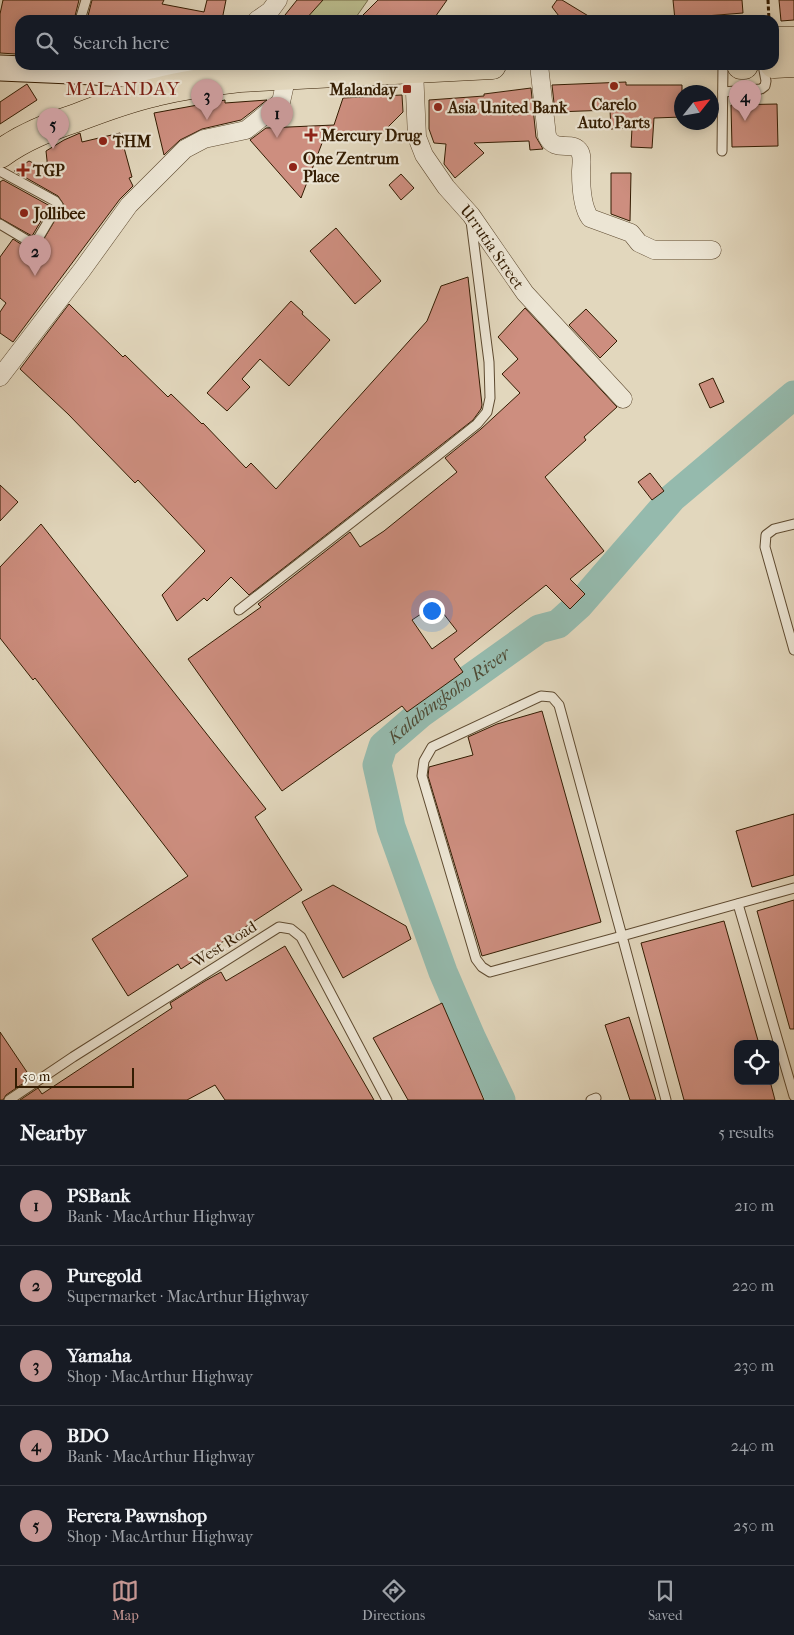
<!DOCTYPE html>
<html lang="en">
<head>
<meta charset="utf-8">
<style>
  :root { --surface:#171b24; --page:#242831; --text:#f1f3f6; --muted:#9ea1a6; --line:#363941; --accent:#c59692 }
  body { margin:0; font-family:"IM FELL French Canon",serif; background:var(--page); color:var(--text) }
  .controls { position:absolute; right:15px; bottom:15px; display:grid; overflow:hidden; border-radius:10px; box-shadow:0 2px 12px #0003 }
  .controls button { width:45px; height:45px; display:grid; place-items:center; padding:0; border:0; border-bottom:1px solid var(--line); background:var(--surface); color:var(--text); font:25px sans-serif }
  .compass { position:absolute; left:674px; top:85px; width:45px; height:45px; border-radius:50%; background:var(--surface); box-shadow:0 2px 12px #0003; rotate:59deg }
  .scale { position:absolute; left:15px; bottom:12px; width:119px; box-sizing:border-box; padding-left:5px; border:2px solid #331c02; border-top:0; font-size:14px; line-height:18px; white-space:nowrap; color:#331c02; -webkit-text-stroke:4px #ece5d4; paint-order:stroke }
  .you { position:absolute; left:431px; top:610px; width:18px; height:18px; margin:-12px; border:4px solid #fff; border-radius:50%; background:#1a73e8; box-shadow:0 0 0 8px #1a73e833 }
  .badge { display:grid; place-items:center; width:32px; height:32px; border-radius:50%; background:var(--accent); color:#111; font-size:16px; font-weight:700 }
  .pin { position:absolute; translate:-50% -41px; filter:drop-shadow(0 1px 2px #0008) }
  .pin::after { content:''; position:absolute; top:26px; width:18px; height:15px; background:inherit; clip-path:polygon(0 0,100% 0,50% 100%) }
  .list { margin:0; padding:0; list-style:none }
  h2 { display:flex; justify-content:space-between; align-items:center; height:65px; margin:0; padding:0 20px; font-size:21px }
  h2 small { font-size:16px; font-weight:400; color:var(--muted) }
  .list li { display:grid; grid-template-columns:32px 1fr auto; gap:15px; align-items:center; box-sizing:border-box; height:80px; padding:0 20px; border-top:1px solid var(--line) }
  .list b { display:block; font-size:19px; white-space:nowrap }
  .list p { margin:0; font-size:16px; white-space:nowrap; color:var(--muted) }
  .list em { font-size:16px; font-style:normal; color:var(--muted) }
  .icon { flex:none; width:28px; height:28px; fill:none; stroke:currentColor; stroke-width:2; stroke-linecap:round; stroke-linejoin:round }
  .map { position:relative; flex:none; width:794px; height:1100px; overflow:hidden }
  .search { position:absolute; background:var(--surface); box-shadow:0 2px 12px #0003; left:15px; right:15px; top:15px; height:55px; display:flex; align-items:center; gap:12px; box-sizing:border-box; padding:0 18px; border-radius:15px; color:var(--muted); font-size:19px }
  .sheet { height:465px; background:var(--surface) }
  nav { display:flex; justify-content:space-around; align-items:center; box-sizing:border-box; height:70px; border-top:1px solid var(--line); background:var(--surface); font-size:14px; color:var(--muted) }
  nav a { display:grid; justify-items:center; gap:2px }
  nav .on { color:var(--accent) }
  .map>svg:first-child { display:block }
  .green { fill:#babc8d; stroke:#766c48 }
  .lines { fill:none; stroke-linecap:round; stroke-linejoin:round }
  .river { stroke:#95baad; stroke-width:29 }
  .building { fill:#cd8e7f; stroke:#331c02; fill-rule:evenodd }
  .service-casing { stroke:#5f4b31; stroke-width:11 }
  .minor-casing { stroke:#5f4b31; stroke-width:19 }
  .secondary-casing { stroke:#331c02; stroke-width:27 }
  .trunk-casing { stroke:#331c02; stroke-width:29 }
  .path { stroke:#331c02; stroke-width:3; stroke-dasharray:4 2.5; stroke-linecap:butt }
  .service { stroke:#ece5d4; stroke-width:9 }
  .minor { stroke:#ece5d4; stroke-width:18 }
  .secondary { stroke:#ece5d4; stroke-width:25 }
  .trunk { stroke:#e2d7bd; stroke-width:28 }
  .poi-dot { fill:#8f2418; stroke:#ece5d4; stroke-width:2 }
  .labels { text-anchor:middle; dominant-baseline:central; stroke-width:4.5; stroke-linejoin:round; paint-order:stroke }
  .poi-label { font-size:16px; font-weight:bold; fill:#331c02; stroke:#ece5d4; text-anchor:start }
  .street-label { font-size:16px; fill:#331c02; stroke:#ece5d4 }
  .water-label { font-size:18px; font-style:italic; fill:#504b35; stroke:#ece5d4 }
  .quarter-label { font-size:19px; letter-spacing:1px; fill:#7a1f14; stroke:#ece5d4 }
</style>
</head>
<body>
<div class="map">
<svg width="794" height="1100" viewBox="0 0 794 1100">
  <rect width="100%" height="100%" fill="#e2d7bd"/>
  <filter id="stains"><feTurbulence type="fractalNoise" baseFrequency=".004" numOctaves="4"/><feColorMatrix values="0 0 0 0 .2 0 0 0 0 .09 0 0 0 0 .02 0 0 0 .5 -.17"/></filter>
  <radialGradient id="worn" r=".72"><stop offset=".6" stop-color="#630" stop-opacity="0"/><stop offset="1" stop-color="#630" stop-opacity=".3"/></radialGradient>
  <path class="green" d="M300 0H368L354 20H285Z"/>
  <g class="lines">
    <path class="river" id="s1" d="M501 1100 471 1037 443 972 391 827 377 765 383 746 420 714 539 629 558 624 579 605 672 498 794 395"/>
  </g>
  <g class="building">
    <path d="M3 0H79L74 20H20V49H17L16 54 0 53V14Z"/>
    <path d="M92 0H164L162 4 204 12 207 0H226L222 20H87Z"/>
    <path d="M297 0H323L305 20H281Z"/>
    <path d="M378 0H447L433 20H358Z"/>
    <path d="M557 0H562L595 20H562L552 7Z"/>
    <path d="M673 0H742L743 13 693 17V20H675Z"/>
    <path d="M779 0H794V20L781 21Z"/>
    <path d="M626 82V85H682V117L654 118 652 148 631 147 632 128 611 129 610 110 555 112 552 85Z"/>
    <path d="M27 84 37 100 0 124V102Z"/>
    <path d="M531 88 536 137 543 149 530 150 529 141 474 143 484 153 455 178 444 164 446 144 434 143 429 129V100L484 96V94Z"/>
    <path d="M402 95 403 112 381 134 324 138 301 198 250 140 266 128 334 125 343 98Z"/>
    <path d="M225 100V103L267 100 241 120 202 129 180 140 164 155 154 113Z"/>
    <path d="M777 104 778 146 732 147 731 105Z"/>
    <path d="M80 133 82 142 120 133 132 177 129 178 133 186 120 199 13 342 0 333V312L6 303 0 298V257L13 239 27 248 39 247 64 205 58 196 14 171 29 161 48 170 46 151 64 140Z"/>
    <path d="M611 173H631L630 221 611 214Z"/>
    <path d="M401 174 414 188 401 200 389 185Z"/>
    <path d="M3 180 50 206 32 236 0 218V182Z"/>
    <path d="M336 228 381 281 355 304 310 251Z"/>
    <path d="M468 277 482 405 481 409 473 420 249 595 231 577 207 601 204 598 177 621 162 595 205 551 138 480 135 483 68 414 20 369 69 304 123 357 125 355 168 397 171 394 202 424 203 423 246 468 251 463 276 489 427 321 441 286Z"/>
    <path d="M291 301 303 312 302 314 330 340 289 386 260 359 242 379 250 387 227 411 207 393Z"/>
    <path d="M525 308 617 407 584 437 586 440 545 477 604 551 570 579 585 594 570 609 546 585 454 659 463 672 407 712 402 706 282 791 188 659 261 607 258 604 350 532 360 547 384 531 457 472 445 458 481 429 520 393 502 374 518 359 498 337ZM436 604 457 631 432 649 412 620Z"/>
    <path d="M586 309 617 341 600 358 569 325Z"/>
    <path d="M713 378 724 402 710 408 699 384Z"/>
    <path d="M650 473 664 491 652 500 638 482Z"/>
    <path d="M0 485 18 502 0 521Z"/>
    <path d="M41 524 266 809 255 817 302 890 181 969 178 964 128 996 92 939 188 876 35 678 33 680 0 638V567Z"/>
    <path d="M542 711 601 922 482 956 428 776 429 767 473 755 468 737 497 724Z"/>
    <path d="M794 814V875L752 887 736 831Z"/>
    <path d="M333 885 406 926 411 939 343 978 302 902Z"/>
    <path d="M794 900V1029H790L757 911Z"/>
    <path d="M724 921 759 1044H738V1081H770L775 1100H684L641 943Z"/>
    <path d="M285 946 374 1100H225L215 1085 187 1100H20L38 1088 42 1094 172 1008 170 1003 205 981 221 972 226 981Z"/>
    <path d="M442 1003 475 1079 484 1100H408L373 1038Z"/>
    <path d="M629 1017 656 1100H630L605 1025Z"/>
    <path d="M0 1032 31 1078 6 1095 3 1100H0Z"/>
  </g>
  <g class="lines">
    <defs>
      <g id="service">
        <path d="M80 20 86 0"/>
        <path d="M723 92 761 89 765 86 766 81 763 65"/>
        <path d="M722 151 723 65"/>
        <path d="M0 171 55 201 58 205 36 242H30L0 224"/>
        <path d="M794 524 774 529 766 535 765 547 794 650"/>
        <path d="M239 610 437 456 477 424 487 412 490 398 489 362 471 221"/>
        <path d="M541 696 552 697 559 705 622 936 490 972 482 967 476 959 422 776 424 761 432 747Z"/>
        <path d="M738 904 794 1096"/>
        <path d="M9 1100 73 1057 279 927 291 929 301 937 387 1100"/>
        <path d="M591 1100 596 1098"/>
        <path d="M666 1100 622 936 794 888"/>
      </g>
      <g id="minor">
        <path d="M257 20 270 11 278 0"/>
        <path d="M539 65 547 136C555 154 573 139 580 152 583 158 581 166 581 172 581 186 582 207 590 218L631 233 639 243 654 250H712"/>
        <path id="s2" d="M414 70 417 137 424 155 446 187 471 215 525 293 623 399"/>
        <path d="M0 377 82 270 129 205 185 149 204 139 246 130 281 102 287 75"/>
      </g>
      <path id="secondary" d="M0 68 94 72 194 79"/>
      <g id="trunk">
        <path d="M774 41H794"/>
        <path d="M774 64 794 63"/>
        <path d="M741 65H744"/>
        <path d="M0 154C23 137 49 127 76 118 102 108 129 98 156 92 184 85 212 81 240 78L492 65"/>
      </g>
    </defs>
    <use href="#service" class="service-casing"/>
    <use href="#minor" class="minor-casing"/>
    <use href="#secondary" class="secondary-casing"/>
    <use href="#trunk" class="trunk-casing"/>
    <path class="path" d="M768 0 769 20"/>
    <use href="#service" class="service"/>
    <use href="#minor" class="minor"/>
    <use href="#secondary" class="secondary"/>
    <use href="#trunk" class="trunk"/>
  </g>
  <g class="poi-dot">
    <circle cx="614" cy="86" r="5"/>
    <rect x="402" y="84" width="10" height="10" rx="2.5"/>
    <circle cx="438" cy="107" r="5"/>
    <path d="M308.5 127.5h5v5h5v5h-5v5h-5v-5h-5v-5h5z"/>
    <circle cx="103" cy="141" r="5"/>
    <circle cx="293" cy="167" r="5"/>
    <path d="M20.5 162.5h5v5h5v5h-5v5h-5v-5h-5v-5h5z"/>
    <circle cx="24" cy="213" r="5"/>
  </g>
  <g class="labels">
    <g class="poi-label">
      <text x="397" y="89" text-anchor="end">Malanday</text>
      <text x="614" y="104" text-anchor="middle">Carelo<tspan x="614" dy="18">Auto Parts</tspan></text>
      <text x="448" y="107">Asia United Bank</text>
      <text x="321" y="135">Mercury Drug</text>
      <text x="113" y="141">THM</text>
      <text x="303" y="158">One Zentrum<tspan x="303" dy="18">Place</tspan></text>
      <text x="33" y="170">TGP</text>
      <text x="34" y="213">Jollibee</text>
    </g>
    <g class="street-label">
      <text stroke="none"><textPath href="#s2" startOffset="201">Urrutia Street</textPath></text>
      <text transform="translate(224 944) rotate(-32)">West Road</text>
    </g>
    <g class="water-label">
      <text stroke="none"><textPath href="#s1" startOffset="461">Kalabingkoho River</textPath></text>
    </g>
    <g class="quarter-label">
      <text x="123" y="89">MALANDAY</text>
    </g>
  </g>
  <rect width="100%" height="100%" filter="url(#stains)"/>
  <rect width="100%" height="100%" fill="url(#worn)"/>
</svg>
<div class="controls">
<button><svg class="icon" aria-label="locate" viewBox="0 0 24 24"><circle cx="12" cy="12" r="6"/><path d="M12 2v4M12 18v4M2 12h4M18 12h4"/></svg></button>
</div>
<svg class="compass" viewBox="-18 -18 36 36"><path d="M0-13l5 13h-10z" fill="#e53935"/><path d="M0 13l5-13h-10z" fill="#9ea1a6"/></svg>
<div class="scale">50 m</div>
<div class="you"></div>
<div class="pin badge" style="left:277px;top:138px">1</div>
<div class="pin badge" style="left:35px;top:276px">2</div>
<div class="pin badge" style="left:207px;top:120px">3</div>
<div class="pin badge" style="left:745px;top:121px">4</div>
<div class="pin badge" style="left:53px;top:149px">5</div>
<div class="search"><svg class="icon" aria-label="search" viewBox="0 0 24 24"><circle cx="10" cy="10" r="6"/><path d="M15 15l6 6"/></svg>Search here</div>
</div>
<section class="sheet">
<h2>Nearby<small>5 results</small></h2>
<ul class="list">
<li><span class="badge">1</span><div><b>PSBank</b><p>Bank · MacArthur Highway</p></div><em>210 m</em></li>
<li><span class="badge">2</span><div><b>Puregold</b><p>Supermarket · MacArthur Highway</p></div><em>220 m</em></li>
<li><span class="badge">3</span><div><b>Yamaha</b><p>Shop · MacArthur Highway</p></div><em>230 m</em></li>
<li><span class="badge">4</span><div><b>BDO</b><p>Bank · MacArthur Highway</p></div><em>240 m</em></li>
<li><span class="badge">5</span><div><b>Ferera Pawnshop</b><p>Shop · MacArthur Highway</p></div><em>250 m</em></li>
</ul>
</section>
<nav>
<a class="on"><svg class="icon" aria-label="map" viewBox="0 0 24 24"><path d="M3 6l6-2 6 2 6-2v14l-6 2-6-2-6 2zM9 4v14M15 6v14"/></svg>Map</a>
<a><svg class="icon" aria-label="directions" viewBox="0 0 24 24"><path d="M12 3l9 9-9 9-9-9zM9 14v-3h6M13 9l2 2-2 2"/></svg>Directions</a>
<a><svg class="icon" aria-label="saved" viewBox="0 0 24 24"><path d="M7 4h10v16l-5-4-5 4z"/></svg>Saved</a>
</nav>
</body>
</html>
